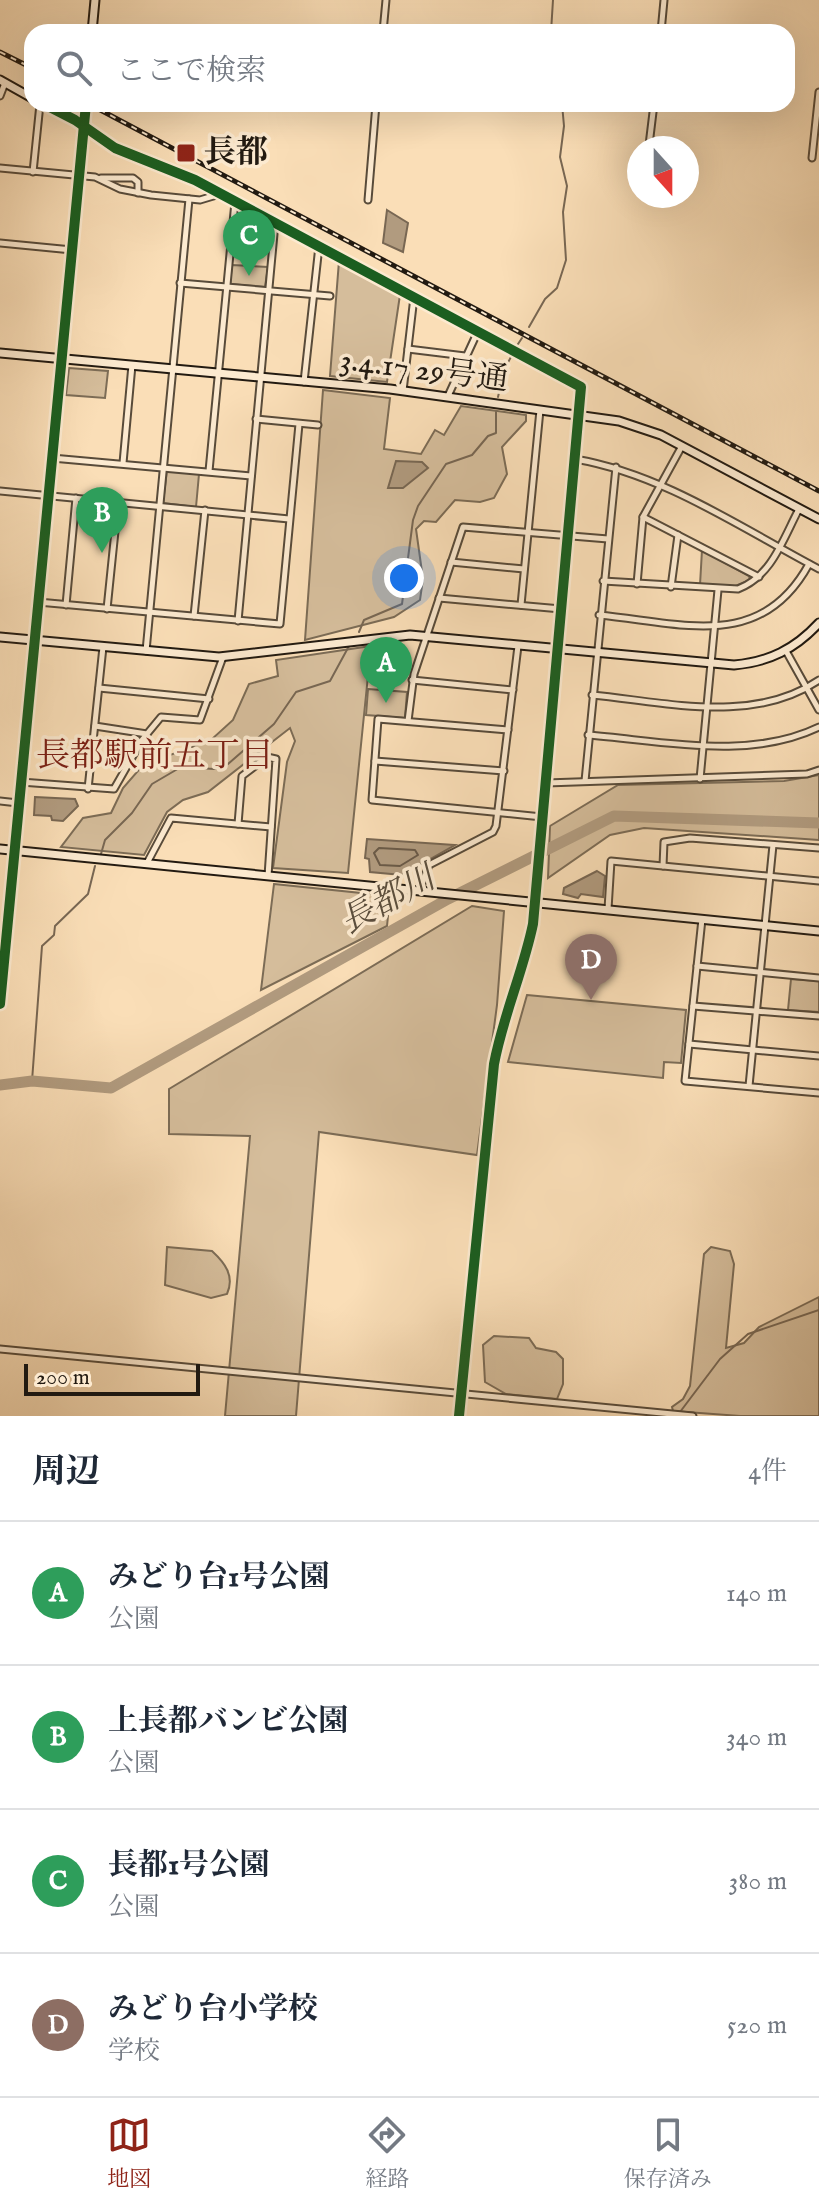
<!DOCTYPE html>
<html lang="ja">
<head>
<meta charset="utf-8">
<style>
  :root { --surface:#fff; --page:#f2f2f3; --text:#1f2937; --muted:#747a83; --line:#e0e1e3; --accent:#8f2418 }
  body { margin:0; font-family:"IM FELL English","Noto Serif JP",serif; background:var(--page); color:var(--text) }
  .compass { position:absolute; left:627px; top:136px; width:72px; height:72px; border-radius:50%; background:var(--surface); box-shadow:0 8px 32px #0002; rotate:159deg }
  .scale { position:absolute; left:24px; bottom:20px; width:176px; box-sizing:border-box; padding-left:8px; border:4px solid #221a11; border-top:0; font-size:22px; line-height:28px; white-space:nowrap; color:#221a11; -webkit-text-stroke:6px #fcead0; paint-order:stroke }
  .you { position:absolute; left:404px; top:578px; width:28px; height:28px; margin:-20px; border:6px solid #fff; border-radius:50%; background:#1a73e8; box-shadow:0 0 0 12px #1a73e833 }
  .badge { display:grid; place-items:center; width:52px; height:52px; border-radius:50%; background:var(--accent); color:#fff; font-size:26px; font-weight:700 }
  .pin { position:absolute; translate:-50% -66px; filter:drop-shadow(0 2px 4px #0008) }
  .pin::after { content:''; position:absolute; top:42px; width:28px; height:24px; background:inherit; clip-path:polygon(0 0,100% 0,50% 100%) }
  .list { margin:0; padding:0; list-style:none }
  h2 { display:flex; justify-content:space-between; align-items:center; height:104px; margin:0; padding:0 32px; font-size:34px }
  h2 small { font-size:26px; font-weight:400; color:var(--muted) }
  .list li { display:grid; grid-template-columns:52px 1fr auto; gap:24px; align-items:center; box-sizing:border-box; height:144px; padding:0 32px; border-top:2px solid var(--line) }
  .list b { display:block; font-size:30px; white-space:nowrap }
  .list p { margin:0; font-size:26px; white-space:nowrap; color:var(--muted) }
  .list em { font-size:26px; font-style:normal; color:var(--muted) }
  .icon { flex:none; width:44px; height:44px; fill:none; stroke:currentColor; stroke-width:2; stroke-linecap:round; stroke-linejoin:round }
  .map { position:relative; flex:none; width:819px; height:1416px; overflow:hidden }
  .search { position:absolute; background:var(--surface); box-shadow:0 8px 32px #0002; left:24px; right:24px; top:24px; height:88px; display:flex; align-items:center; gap:20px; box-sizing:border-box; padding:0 28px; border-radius:24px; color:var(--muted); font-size:30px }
  .sheet { height:680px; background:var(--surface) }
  nav { display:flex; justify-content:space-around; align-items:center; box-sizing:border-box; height:112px; border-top:2px solid var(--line); background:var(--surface); font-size:22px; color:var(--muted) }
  nav a { display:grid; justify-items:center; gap:4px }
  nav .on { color:var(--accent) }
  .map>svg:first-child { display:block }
  .green { fill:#d5bd9b; stroke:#7c6c56; stroke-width:2 }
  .water { fill:#b19b7f; stroke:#786753; stroke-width:2 }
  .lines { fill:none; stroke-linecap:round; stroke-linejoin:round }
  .shore { stroke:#6a5a48; stroke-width:2 }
  .stream { stroke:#786753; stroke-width:2 }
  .river { stroke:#b19b7f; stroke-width:11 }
  .street-casing { stroke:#584b3a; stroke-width:9 }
  .secondary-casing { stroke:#221a11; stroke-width:11 }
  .street { stroke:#fcead0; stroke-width:5 }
  .secondary { stroke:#fcead0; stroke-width:7 }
  .rail-casing { stroke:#221a11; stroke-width:5 }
  .rail { stroke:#fcead0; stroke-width:2; stroke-dasharray:6; stroke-linecap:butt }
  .cycleway-casing { stroke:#fcead0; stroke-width:15 }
  .cycleway { stroke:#1b5e20; stroke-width:10 }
  .poi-dot { fill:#8f2418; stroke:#fcead0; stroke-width:3 }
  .labels { text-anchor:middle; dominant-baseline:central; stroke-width:7; stroke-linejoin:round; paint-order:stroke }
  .poi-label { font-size:32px; font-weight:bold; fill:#221a11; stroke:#fcead0; text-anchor:start }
  .street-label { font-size:32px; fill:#221a11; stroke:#fcead0 }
  .neighbourhood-label { font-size:34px; fill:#7a1f14; stroke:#fcead0 }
  .water-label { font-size:34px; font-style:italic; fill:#5b4e3d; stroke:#fcead0 }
</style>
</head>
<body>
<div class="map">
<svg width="819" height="1416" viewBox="0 0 819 1416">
  <rect width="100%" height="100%" fill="#fadeb7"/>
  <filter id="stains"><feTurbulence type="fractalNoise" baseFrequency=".0025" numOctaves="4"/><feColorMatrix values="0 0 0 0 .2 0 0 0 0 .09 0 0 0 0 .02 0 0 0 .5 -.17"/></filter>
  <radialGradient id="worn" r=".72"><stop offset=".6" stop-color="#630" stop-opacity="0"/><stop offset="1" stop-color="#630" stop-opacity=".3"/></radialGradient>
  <g class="green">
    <path d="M339 261 400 295 387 382 330 376Z"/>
    <path d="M232 265 268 267 265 287 230 284Z"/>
    <path d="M69 368 108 371 105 398 66 395Z"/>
    <path d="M323 390 390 398 384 449 421 454 435 430 444 435 461 406 526 415V421L502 447 507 474 494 498 480 502 455 500 436 522 424 521 416 529 423 579 420 600 394 617 305 640Z"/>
    <path d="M167 470 199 474 196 507 163 503Z"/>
    <path d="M702 550 749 576 750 580 733 587 700 585Z"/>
    <path d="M371 646 348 873 273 868 287 762 295 741 290 728 208 792 183 800 167 812 144 855 61 847 83 818 111 813 123 788 143 765 211 740 233 720 249 684 278 676 276 660Z"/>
    <path d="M368 689 407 692 405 718 366 715Z"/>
    <path d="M819 775V840L644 828 610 835 548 878 550 826 618 785 784 781Z"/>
    <path d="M274 884 390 896 387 926 261 990Z"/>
    <path d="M472 906 504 911 497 1005 477 1155 319 1132 296 1416H225L250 1136 169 1134V1089Z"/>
    <path d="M791 979 819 981V1012L788 1010Z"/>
    <path d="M527 995 686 1010 681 1063 664 1062 663 1078 508 1062Z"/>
    <path d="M167 1247 212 1251C225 1263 235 1276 227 1294L211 1298 165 1285Z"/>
    <path d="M711 1247 730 1251 734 1264 726 1348 744 1343 759 1327 819 1297V1416H740L673 1411 672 1407 683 1399 690 1386 704 1254Z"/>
    <path d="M494 1336 529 1338 536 1348 556 1352 563 1359V1384L557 1399 506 1394 485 1382 483 1345Z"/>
  </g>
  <g class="water">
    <path d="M387 210 408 223 403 252 383 243Z"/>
    <path d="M396 461 422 462 428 468 403 488H388Z"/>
    <path d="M35 797 75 799 78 806 63 821 52 820 51 816 34 815Z"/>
    <path d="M367 839 455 845 402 875 370 872 369 859 365 858Z"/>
    <path d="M597 871 605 876 603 897 581 894 578 898 563 894 564 888Z"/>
  </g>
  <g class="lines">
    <path class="shore" d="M379 848 415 850 418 855 400 866 380 865 374 853Z"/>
    <g class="stream">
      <path d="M551 32 553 0"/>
      <path d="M529 327 545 299 557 288 566 260 563 212 567 186 560 157 564 126 562 104"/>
      <path d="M516 347 522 338"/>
      <path d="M498 397 504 370 512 355"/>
      <path d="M359 632 364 620 402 604 413 520 418 506 446 464 472 455 488 436 496 433V412"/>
      <path d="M101 854 105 840 132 813 152 784 181 767 214 769 228 764 274 724 296 692 330 681 349 646"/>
      <path d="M32 1081 42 946 54 935 55 926 88 894 95 866"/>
      <path d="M680 1412 720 1359 748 1334 819 1310"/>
    </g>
    <path class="river" d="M0 1085 32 1081 111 1088 448 899 614 816 819 823"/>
    <defs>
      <g id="street">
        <path d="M383 32 386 0"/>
        <path d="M661 32 664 0"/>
        <path d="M0 96 5 83"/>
        <path d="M84 127 115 148 195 180 581 387 579 414"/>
        <path d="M649 145 654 104"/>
        <path d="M812 158 819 92"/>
        <path d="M0 168 95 177 120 189 151 195 200 200 220 194"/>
        <path d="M33 172 40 104"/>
        <path d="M101 178H133L138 182V193"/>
        <path d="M368 200 376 104"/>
        <path d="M0 243 72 250"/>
        <path d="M180 283 330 296"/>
        <path d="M408 349 465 356"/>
        <path d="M304 382 319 246"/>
        <path d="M403 391 414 297"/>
        <path d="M448 396 478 331"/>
        <path d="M256 419 318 425"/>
        <path d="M52 458 251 476"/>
        <path d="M575 459C663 474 741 528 819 569"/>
        <path d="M123 463 132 365"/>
        <path d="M209 471 235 202"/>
        <path d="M0 491 289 519"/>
        <path d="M643 517 759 577"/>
        <path d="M451 562 524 569"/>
        <path d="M603 581 738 589C772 576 783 539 799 509"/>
        <path d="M637 584 643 517 682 446"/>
        <path d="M671 587 678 535"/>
        <path d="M439 598 561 609"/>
        <path d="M38 602 280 624 299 424"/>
        <path d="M66 605 76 498"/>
        <path d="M521 605 540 410"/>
        <path d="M107 609 118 502"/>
        <path d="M599 615C683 623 761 652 809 564"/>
        <path d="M194 616 205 510"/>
        <path d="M238 621 275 223"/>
        <path d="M146 651 189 199"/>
        <path d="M786 651 819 710"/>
        <path d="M412 680 513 690"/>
        <path d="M99 688 209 699"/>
        <path d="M592 695C666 702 753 725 819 680"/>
        <path d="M408 721 414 674 463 527 608 539"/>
        <path d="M95 726 147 734"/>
        <path d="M508 730 378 719 372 800 542 817"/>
        <path d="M588 735C663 741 749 761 819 727"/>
        <path d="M375 761 504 771"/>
        <path d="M700 779 718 590"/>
        <path d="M585 781 616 467"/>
        <path d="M21 782 114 789 142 740 161 717 200 720 223 657"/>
        <path d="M546 783 807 774 819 770"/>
        <path d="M88 789 103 647"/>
        <path d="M0 801 18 803"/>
        <path d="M238 824 242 776 267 757 276 759 268 876"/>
        <path d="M147 863 171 818 271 827"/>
        <path d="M663 866 664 842 690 838 819 848"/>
        <path d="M420 890 429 865 493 832 496 826 518 646"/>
        <path d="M608 909 611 861 819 881"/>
        <path d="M702 919 685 1081 819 1093"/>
        <path d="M697 966 819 978"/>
        <path d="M693 1006 819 1016"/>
        <path d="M689 1044 819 1056"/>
        <path d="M749 1086 773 845"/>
        <path d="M0 1349 693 1416"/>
        <path d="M459 1416 461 1395"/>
      </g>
      <g id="secondary">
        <path d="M92 32 95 0"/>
        <path d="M0 80 32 98"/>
        <path d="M44 104 83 126"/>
        <path d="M0 353 390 389 619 421 661 435 819 519"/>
        <path d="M0 637 219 657 410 635 734 665C769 662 795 649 819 623"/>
        <path d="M0 849 819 931"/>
        <path d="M0 1004 86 104"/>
        <path d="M461 1395 494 1064C503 1016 523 972 533 924L579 414"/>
      </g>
    </defs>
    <use href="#street" class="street-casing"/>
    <use href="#secondary" class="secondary-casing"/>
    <use href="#street" class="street"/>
    <use href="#secondary" class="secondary"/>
    <defs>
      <g id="rail">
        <path d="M0 52 32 68"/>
        <path d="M89 104 819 491"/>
      </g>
    </defs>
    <use href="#rail" class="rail-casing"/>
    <use href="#rail" class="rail"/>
    <defs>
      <g id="cycleway">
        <path d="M44 104 75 120 115 148 195 180 581 387 533 924C523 972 503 1016 494 1064L459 1416"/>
        <path d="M0 1004 86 104"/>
      </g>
    </defs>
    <use href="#cycleway" class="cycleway-casing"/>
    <use href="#cycleway" class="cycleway"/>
  </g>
  <rect class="poi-dot" x="176" y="143" width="20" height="20" rx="4"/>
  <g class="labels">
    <g class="poi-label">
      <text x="204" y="153">長都</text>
    </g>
    <g class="street-label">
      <text transform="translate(424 371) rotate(7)">3.4.17 29号通</text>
    </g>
    <g class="neighbourhood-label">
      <text x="155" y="756">長都駅前五丁目</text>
    </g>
    <g class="water-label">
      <text transform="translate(388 901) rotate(-29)">長都川</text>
    </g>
  </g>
  <rect width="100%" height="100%" filter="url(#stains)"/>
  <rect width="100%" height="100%" fill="url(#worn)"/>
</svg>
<svg class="compass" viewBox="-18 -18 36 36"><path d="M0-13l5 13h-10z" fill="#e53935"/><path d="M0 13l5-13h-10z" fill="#747a83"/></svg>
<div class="scale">200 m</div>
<div class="you"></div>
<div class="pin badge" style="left:386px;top:703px;background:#2e9e5b">A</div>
<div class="pin badge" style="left:102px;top:553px;background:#2e9e5b">B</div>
<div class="pin badge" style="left:249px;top:276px;background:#2e9e5b">C</div>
<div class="pin badge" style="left:591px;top:1000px;background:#8d6e63">D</div>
<div class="search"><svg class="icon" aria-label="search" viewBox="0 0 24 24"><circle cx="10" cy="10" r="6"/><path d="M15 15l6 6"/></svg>ここで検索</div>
</div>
<section class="sheet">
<h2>周辺<small>4件</small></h2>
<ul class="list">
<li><span class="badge" style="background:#2e9e5b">A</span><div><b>みどり台1号公園</b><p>公園</p></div><em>140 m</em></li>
<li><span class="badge" style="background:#2e9e5b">B</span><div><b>上長都バンビ公園</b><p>公園</p></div><em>340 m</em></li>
<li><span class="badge" style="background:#2e9e5b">C</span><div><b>長都1号公園</b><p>公園</p></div><em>380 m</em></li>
<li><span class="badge" style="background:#8d6e63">D</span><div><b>みどり台小学校</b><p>学校</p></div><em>520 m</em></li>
</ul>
</section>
<nav>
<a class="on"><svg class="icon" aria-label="map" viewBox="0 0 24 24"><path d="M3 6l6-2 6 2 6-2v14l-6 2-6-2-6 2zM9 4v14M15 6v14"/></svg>地図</a>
<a><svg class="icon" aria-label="directions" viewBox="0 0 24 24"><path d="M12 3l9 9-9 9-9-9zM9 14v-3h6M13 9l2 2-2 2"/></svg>経路</a>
<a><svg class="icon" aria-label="saved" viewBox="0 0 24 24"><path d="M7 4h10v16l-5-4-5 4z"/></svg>保存済み</a>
</nav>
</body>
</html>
